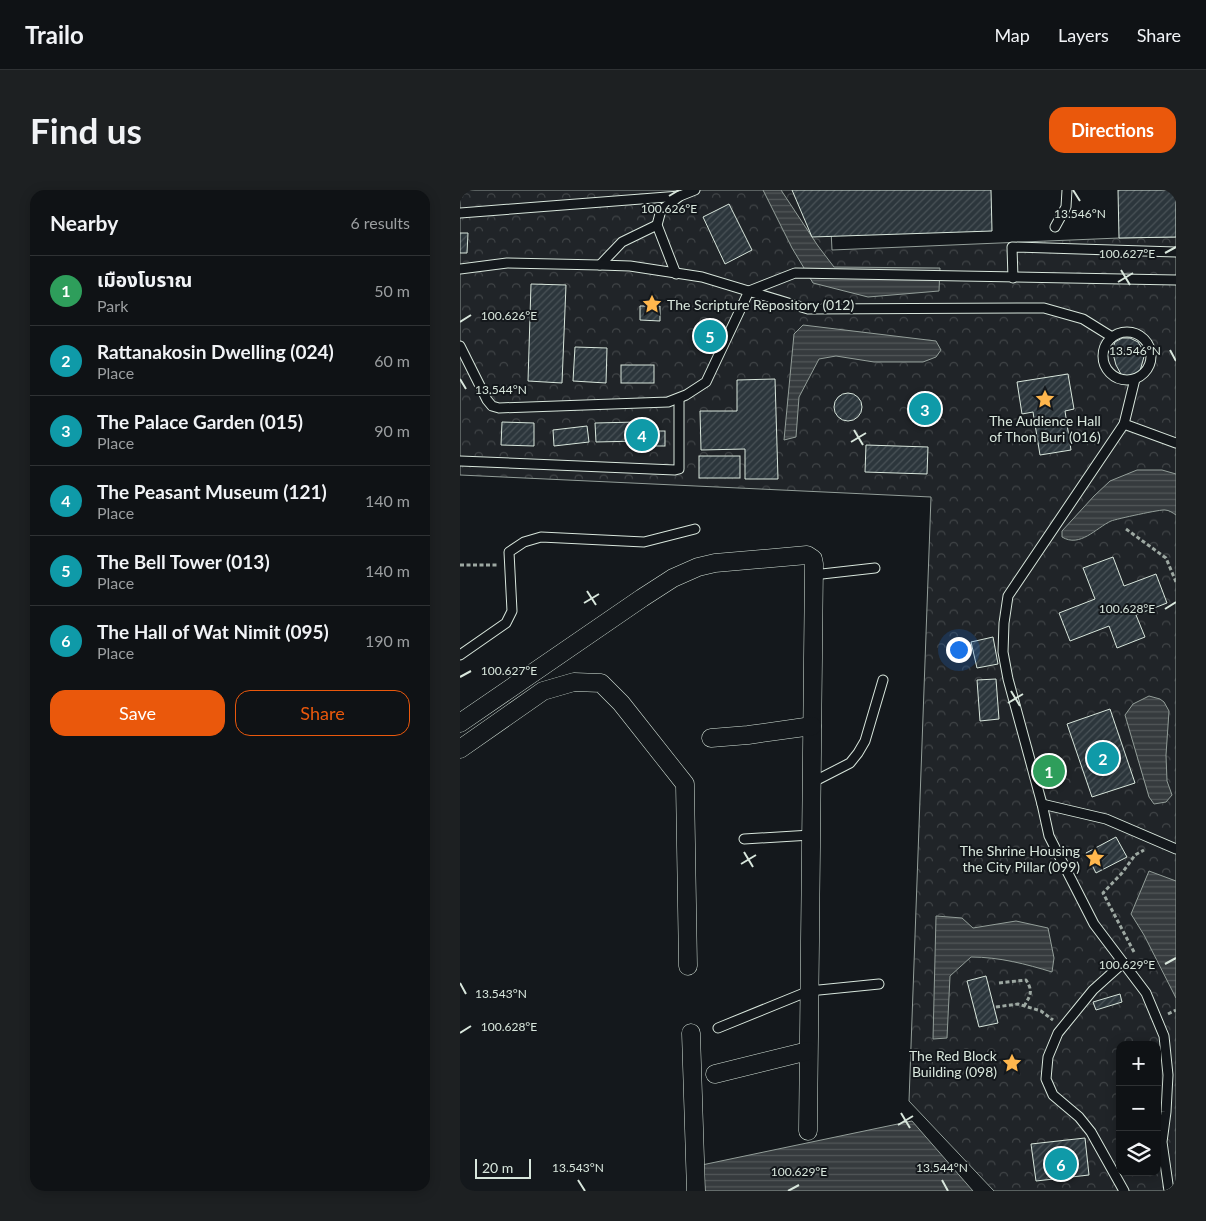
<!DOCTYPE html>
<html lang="en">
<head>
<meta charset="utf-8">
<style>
  :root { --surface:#0f1215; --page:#1d2022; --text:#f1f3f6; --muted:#9b9ea0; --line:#2f3234; --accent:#ea580c }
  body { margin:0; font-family:Lato,"Noto Sans Thai",sans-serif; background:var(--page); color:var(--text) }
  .controls { position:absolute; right:15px; bottom:15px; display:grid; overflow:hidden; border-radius:10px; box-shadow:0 2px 12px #0003 }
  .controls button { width:45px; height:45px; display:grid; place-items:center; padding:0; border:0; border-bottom:1px solid var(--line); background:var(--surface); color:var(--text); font:25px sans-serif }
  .scale { position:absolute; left:15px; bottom:12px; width:56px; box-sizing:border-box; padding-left:5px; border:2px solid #d8e6dc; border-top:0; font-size:14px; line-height:18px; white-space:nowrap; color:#d8e6dc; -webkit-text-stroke:4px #14181c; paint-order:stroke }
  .you { position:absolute; left:498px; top:459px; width:18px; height:18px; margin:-12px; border:4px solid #fff; border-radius:50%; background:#1a73e8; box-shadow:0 0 0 8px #1a73e833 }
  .badge { display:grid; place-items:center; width:32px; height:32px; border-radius:50%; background:var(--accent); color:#fff; font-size:16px; font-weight:700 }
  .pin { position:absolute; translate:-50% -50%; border:2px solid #fff; box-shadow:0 1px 5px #0006 }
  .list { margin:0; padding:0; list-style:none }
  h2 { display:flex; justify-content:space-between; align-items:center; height:65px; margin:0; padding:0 20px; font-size:21px }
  h2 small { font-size:16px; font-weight:400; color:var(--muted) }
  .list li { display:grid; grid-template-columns:32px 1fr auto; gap:15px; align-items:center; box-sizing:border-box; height:70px; padding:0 20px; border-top:1px solid var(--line) }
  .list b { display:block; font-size:19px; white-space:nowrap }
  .list p { margin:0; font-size:16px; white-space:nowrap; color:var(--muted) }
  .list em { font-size:16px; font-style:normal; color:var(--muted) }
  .actions { display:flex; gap:10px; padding:15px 20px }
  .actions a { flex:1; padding:11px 0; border:1px solid var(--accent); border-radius:15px; text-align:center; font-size:18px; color:var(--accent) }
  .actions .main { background:var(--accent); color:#fff }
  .icon { flex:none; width:28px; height:28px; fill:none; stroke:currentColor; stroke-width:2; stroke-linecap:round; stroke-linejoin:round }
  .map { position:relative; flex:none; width:716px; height:1001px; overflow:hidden; border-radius:15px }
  header { display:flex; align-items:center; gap:30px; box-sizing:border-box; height:70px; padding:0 25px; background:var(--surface); border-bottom:1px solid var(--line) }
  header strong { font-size:24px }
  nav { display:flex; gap:28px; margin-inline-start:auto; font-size:18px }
  .intro { display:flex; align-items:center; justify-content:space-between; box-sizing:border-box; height:120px; padding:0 30px }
  h1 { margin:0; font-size:35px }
  .button { padding:12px 22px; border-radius:15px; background:var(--accent); color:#fff; font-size:18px; font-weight:700 }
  main { display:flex; gap:30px; padding:0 30px }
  aside { flex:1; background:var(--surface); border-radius:15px; box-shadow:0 2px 12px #0003 }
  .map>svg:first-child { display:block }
  .forest { fill:url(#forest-crowns); stroke:#939e99; fill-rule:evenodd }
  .water { fill:url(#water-rules); stroke:#939e99 }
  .building { fill:url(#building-hatch); stroke:#d8e6dc }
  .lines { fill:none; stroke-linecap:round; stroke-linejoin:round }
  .lane-casing { stroke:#d8e6dc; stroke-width:11 }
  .street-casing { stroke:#d8e6dc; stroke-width:19 }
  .path { stroke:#9da8a2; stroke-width:3; stroke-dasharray:4 2.5; stroke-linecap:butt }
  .lane { stroke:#14181c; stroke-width:9 }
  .street { stroke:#14181c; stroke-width:18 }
  .ticks { fill:none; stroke:#d8e6dc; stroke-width:2 }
  .labels { text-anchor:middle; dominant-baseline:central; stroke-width:4; stroke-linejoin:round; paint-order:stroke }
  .poi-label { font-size:14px; fill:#d8e6dc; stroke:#14181c; text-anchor:end }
  .ticks-label { font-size:12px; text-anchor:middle; fill:#d8e6dc; stroke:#14181c; stroke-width:4; stroke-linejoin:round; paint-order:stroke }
</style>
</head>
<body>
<header>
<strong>Trailo</strong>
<nav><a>Map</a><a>Layers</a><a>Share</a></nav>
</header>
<div class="intro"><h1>Find us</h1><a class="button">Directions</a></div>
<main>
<aside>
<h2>Nearby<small>6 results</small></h2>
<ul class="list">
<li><span class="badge" style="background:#2e9e5b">1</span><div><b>เมืองโบราณ</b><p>Park</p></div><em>50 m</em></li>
<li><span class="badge" style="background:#0f9aa8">2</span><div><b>Rattanakosin Dwelling (024)</b><p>Place</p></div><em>60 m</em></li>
<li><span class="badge" style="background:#0f9aa8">3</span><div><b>The Palace Garden (015)</b><p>Place</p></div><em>90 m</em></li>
<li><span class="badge" style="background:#0f9aa8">4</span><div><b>The Peasant Museum (121)</b><p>Place</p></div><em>140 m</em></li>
<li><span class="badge" style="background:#0f9aa8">5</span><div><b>The Bell Tower (013)</b><p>Place</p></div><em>140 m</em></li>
<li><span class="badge" style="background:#0f9aa8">6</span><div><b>The Hall of Wat Nimit (095)</b><p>Place</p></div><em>190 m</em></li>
</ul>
<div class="actions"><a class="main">Save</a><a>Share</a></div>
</aside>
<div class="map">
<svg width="716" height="1001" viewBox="0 0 716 1001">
  <defs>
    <pattern id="forest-crowns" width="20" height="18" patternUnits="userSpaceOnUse" patternTransform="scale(1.25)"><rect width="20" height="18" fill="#202428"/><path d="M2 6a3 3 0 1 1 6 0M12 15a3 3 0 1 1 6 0" fill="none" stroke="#404447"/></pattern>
    <pattern id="water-rules" width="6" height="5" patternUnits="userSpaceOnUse" patternTransform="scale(1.25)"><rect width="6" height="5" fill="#363b3e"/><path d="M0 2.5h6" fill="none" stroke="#525759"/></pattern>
    <pattern id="building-hatch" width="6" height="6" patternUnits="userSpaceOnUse" patternTransform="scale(1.25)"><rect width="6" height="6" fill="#2c363c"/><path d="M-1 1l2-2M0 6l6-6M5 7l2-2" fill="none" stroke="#4a5358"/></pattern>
  </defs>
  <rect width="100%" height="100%" fill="#14181c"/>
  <path class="forest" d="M0 0H369L372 60 659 48 716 47V1001H534L449 911 471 307 0 285ZM660 855H697V982H660Z"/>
  <g class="water">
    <path d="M303 0H321L358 56 374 77 480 78 479 101 408 107 353 93 332 58Z"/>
    <path d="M343 135 476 151 481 160 476 167 463 172H414L376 166 359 169 339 207 336 247 324 250 334 144Z"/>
    <path d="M677 280H702L716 284V325C713 323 709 320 705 320 702 319 656 329 651 331 636 338 620 358 602 347V341L634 306 650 291Z"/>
    <path d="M689 506 700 509 704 512 709 521 706 565 707 591 712 605 706 612 694 614 689 607 665 525 673 514Z"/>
    <path d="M689 681 716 691V808L684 745 671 724Z"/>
    <path d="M476 726 502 728 513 738 556 731 588 738 594 768 592 782C566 774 539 767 511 767L490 786 487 848 473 849Z"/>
    <path d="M452 931 513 1001H238L237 976Z"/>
  </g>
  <g class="building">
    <path d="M332 0H531L532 41 352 47Z"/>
    <path d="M658 0H716V47L659 48Z"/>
    <path d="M269 14 292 60 265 74 243 27Z"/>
    <path d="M0 43H8L7 63H0Z"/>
    <path d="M71 94 106 95 102 193 68 191Z"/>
    <path d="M180 116H200V131L180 130Z"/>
    <path d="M662 148H670L678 152 685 163 680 181 671 187 662 186 656 175 652 160 655 152Z"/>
    <path d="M115 157 147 158 146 193 113 191Z"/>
    <rect x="161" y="175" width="33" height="18"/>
    <path d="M608 184 614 219 605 221 611 260 580 265 573 222 562 224 557 192Z"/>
    <path d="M315 189 318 289H285V259L241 260 240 221H277V190Z"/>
    <circle cx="388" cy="217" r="14"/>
    <path d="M42 232 74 233V256L41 255Z"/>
    <path d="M177 232 178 251 136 252 135 233Z"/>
    <path d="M127 236 129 252 94 256 93 240Z"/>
    <rect x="184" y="241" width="21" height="15"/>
    <path d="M406 255 468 257 467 284 405 282Z"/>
    <rect x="239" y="266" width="41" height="22"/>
    <path d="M653 367 664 396 696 384 707 413 676 425 685 447 657 458 649 436 610 451 599 423 635 409 623 378Z"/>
    <path d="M533 447 538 474 517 478 511 452Z"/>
    <path d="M536 489 539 529 520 531 517 490Z"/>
    <path d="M650 519 675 593 632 607 607 534Z"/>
    <path d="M656 647 667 667 636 683 626 663Z"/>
    <path d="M526 786 538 833 519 837 507 791Z"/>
    <path d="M660 804 662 812 636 820 633 812Z"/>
    <path d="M625 948 629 985 576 991 571 954Z"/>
  </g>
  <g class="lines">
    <defs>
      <g id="lane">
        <path d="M0 23 220 6"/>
        <path d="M595 37 606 17 607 0"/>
        <path d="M140 75 162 52 197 35"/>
        <path d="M0 79 47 73 140 75 170 76 242 87 348 119 584 118 623 129 652 147"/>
        <path d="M216 84 197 35 201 20 220 6 235 0"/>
        <path d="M553 88 552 57 716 62"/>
        <circle cx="667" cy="166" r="24"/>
        <path d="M0 156 27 210 32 216 39 218 208 212 226 205 246 192 289 101 335 83 716 90"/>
        <path d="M675 189 664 234 548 406 544 433 543 462 548 489 582 614 589 646 634 734 686 803 704 846 708 885 706 922 702 952 709 1001"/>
        <path d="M664 234 716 253"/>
        <path d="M0 271 215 280 219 279V209"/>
        <path d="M353 385 415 378"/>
        <path d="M0 465 46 433 52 421 49 362 64 352 81 347 184 352 235 339"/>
        <path d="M351 593 390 573 398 563 405 551 423 490"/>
        <path d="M582 614 646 629 716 659"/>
        <path d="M284 649 351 645"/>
        <path d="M663 773 633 800 598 843 588 867 586 889 593 905 619 927 631 942 664 1001"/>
        <path d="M258 838 349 801 419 794"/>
      </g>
      <g id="street">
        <path d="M0 533 182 408 213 388 238 377 255 373 347 365 353 369 354 374 348 941"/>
        <path d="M251 548 288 545 352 536"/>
        <path d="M0 559 83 501 114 492 141 493 161 513 225 594 228 776"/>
        <path d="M231 843 236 1001"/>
        <path d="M255 884 348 861"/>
      </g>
    </defs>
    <use href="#lane" class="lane-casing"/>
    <use href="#street" class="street-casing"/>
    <g class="path">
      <path d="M666 339 706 368 716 392"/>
      <path d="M0 375H37"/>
      <path d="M674 762 643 703 662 683 675 665 684 660"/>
      <path d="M539 793 566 790C573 801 571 805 564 816"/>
      <path d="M536 817 558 814 581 821 593 830"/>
      <path d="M708 824 716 820"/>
    </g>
    <use href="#lane" class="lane"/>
    <use href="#street" class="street"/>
  </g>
  <path class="ticks" d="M613 0 620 11M209 6 219 0M705 63 716 57M661 80 670 95M658 92 673 83M0 132 11 125M710 160 716 171M0 189 6 199M394 240 403 255M391 252 406 243M127 401 136 415M124 413 139 404M705 419 716 412M0 487 11 481M551 501 560 516M548 513 563 504M284 662 293 677M281 674 296 665M705 774 716 768M0 793 6 804M0 843 11 836M441 923 450 938M438 935 453 926M118 990 125 1001M482 990 488 1001M328 1001 339 995"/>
  <defs>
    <symbol id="sight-bare" viewBox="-9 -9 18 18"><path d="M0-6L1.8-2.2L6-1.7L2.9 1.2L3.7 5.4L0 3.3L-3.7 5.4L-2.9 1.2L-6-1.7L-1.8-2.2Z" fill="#ffb74d" stroke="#14181c" stroke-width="2.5" paint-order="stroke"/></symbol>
  </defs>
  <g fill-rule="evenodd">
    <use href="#sight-bare" x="178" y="100" width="28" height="28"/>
    <use href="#sight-bare" x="571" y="195" width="28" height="28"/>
    <use href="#sight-bare" x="621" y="654" width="28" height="28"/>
    <use href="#sight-bare" x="538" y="859" width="28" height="28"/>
  </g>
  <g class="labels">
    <g class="poi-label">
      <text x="207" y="114" text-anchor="start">The Scripture Repository (012)</text>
      <text x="585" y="230" text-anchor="middle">The Audience Hall<tspan x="585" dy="16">of Thon Buri (016)</tspan></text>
      <text x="620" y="660">The Shrine Housing<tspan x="620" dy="16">the City Pillar (099)</tspan></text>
      <text x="537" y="865">The Red Block<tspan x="537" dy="16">Building (098)</tspan></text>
    </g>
  </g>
  <g class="ticks-label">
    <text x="209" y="23">100.626°E</text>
    <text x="620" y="28">13.546°N</text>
    <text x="667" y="68">100.627°E</text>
    <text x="49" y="130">100.626°E</text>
    <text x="675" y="165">13.546°N</text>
    <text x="41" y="204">13.544°N</text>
    <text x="667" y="423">100.628°E</text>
    <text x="49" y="485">100.627°E</text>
    <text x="667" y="779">100.629°E</text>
    <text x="41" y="808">13.543°N</text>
    <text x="49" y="841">100.628°E</text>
    <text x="118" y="982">13.543°N</text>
    <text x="482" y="982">13.544°N</text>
    <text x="339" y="986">100.629°E</text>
  </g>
</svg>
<div class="controls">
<button>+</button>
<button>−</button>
<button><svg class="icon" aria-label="layers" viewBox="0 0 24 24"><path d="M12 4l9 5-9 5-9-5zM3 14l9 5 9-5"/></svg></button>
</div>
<div class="scale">20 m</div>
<div class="you"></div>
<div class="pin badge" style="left:589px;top:581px;background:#2e9e5b">1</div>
<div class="pin badge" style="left:643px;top:568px;background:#0f9aa8">2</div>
<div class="pin badge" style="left:465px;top:219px;background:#0f9aa8">3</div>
<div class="pin badge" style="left:182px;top:245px;background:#0f9aa8">4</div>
<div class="pin badge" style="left:250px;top:146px;background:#0f9aa8">5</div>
<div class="pin badge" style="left:601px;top:974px;background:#0f9aa8">6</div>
</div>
</main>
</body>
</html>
